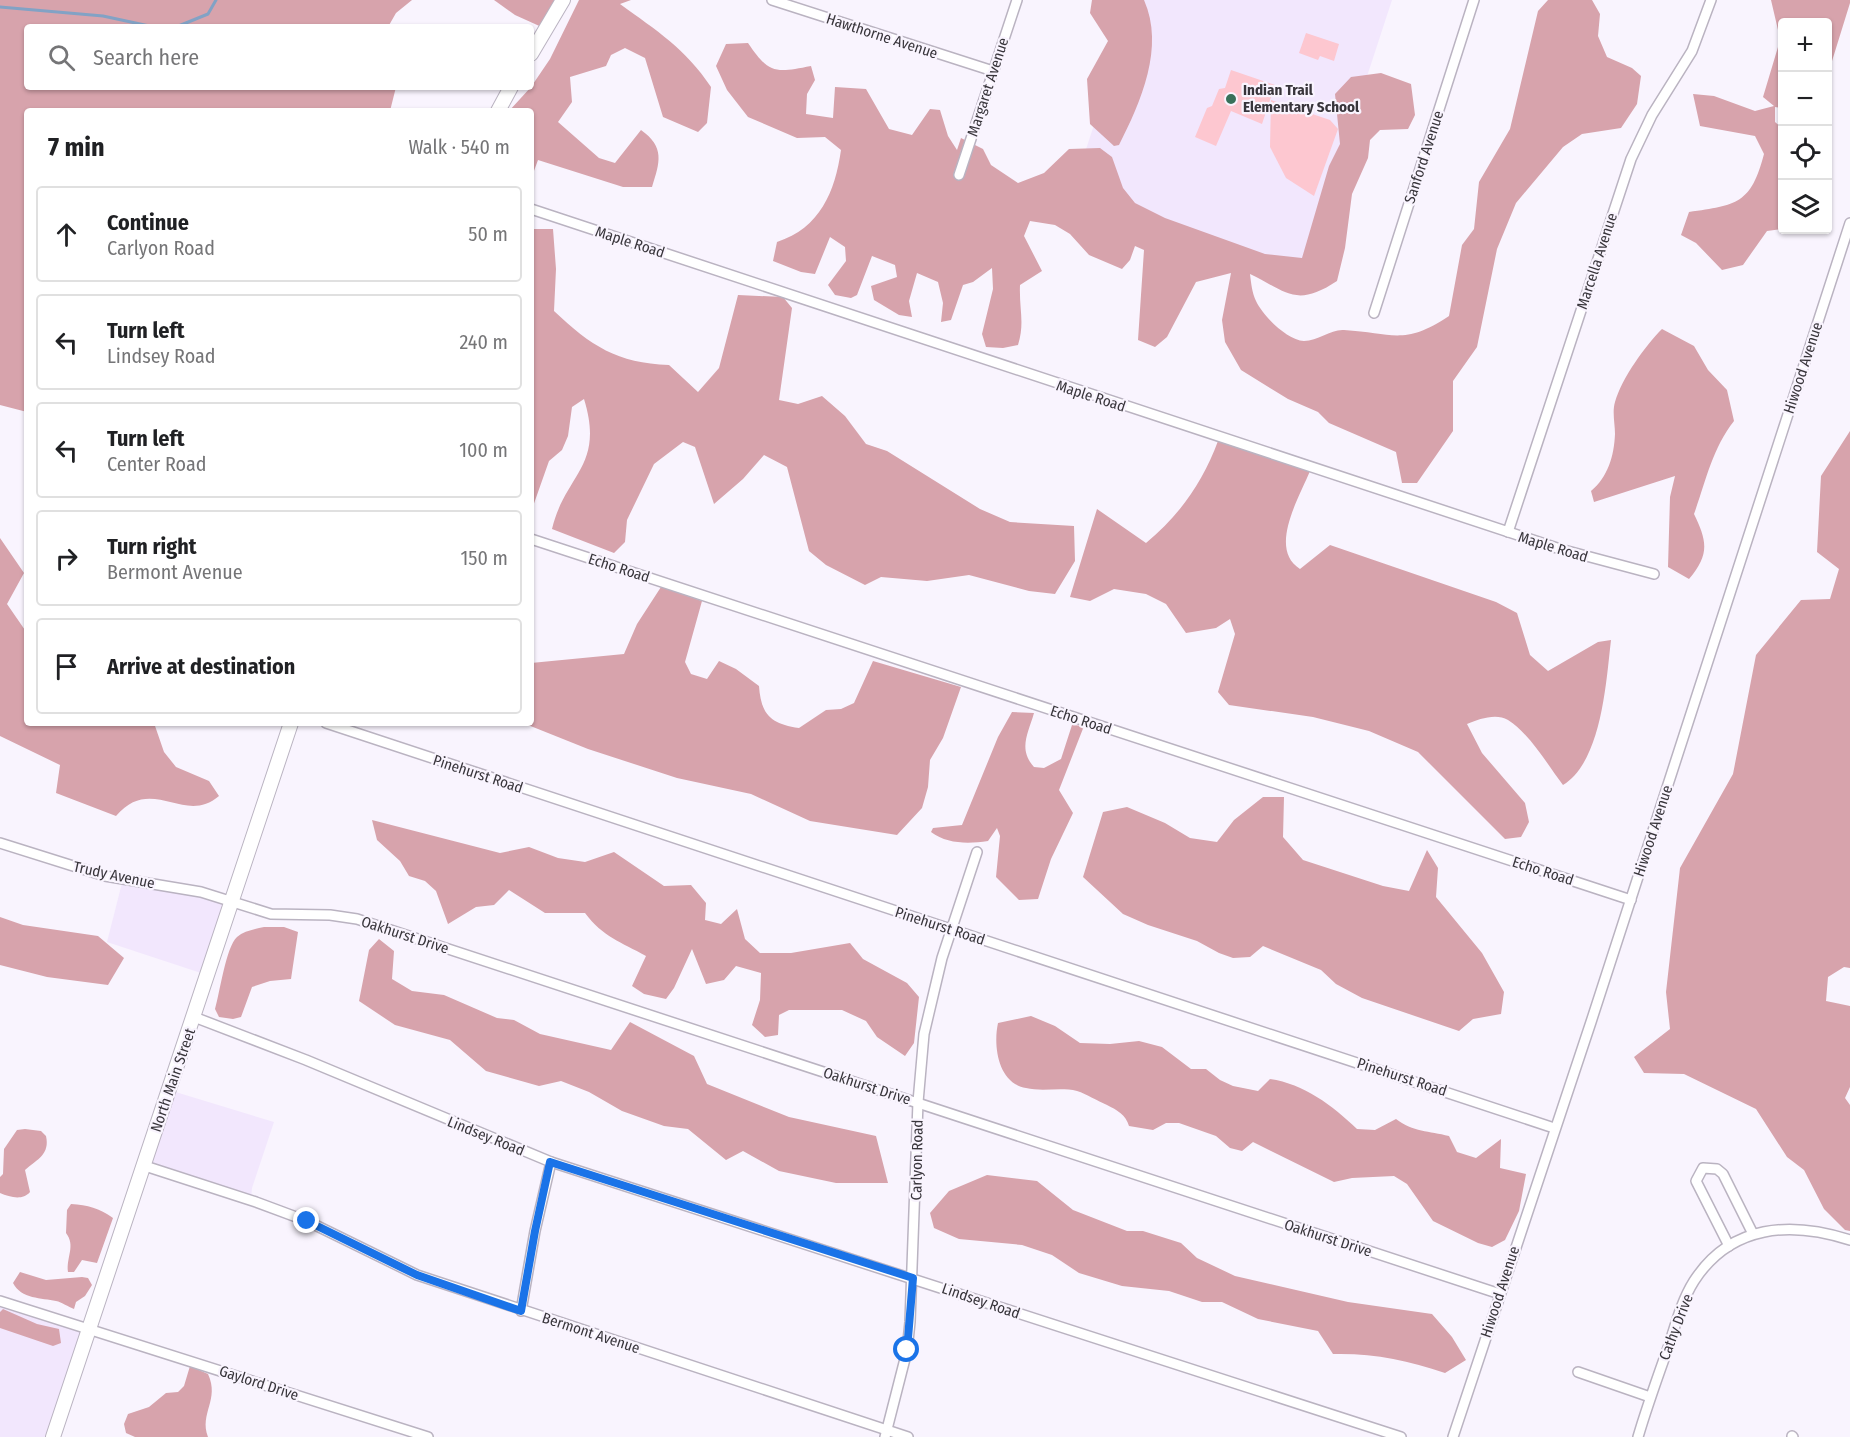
<!DOCTYPE html>
<html lang="en">
<head>
<meta charset="utf-8">
<style>
  :root { --surface:#fff; --page:#f6f6f6; --text:#202124; --muted:#757577; --line:#e0e0e0 }
  body { margin:0; font-family:"Fira Sans Condensed",sans-serif; background:var(--page); color:var(--text) }
  .controls { position:absolute; right:18px; top:18px; display:grid; overflow:hidden; border-radius:6px; box-shadow:0 2px 4px #0004 }
  .controls button { width:54px; height:54px; display:grid; place-items:center; padding:0; border:0; border-bottom:2px solid var(--line); background:var(--surface); color:var(--text); font:30px sans-serif }
  .stop { position:absolute; width:18px; height:18px; margin:-14px; border:4px solid #1a73e8; border-radius:50%; background:#fff }
  .stop.end { background:#1a73e8; border-color:#fff; box-shadow:0 2px 6px #0008 }
  .list { margin:0; padding:0; list-style:none }
  h2 { display:flex; justify-content:space-between; align-items:center; height:78px; margin:0; padding:0 24px; font-size:26px }
  h2 small { font-size:20px; font-weight:400; color:var(--muted) }
  .list li { display:grid; grid-template-columns:39px 1fr auto; gap:18px; align-items:center; box-sizing:border-box; height:96px; margin:0 12px 12px; padding:0 12px; border:2px solid var(--line); border-radius:6px }
  .list b { display:block; font-size:22px; white-space:nowrap }
  .list p { margin:0; font-size:20px; white-space:nowrap; color:var(--muted) }
  .list em { font-size:20px; font-style:normal; color:var(--muted) }
  .icon { flex:none; width:33px; height:33px; fill:none; stroke:currentColor; stroke-width:2; stroke-linecap:round; stroke-linejoin:round }
  .map { position:relative; flex:none; width:1850px; height:1437px; overflow:hidden }
  .search { position:absolute; background:var(--surface); box-shadow:0 2px 4px #0004; left:24px; top:24px; width:510px; height:66px; display:flex; align-items:center; gap:15px; box-sizing:border-box; padding:0 21px; border-radius:6px; color:var(--muted); font-size:22px }
  .panel { position:absolute; background:var(--surface); box-shadow:0 2px 4px #0004; left:24px; top:108px; width:510px; height:618px; border-radius:6px }
  .map>svg:first-child { display:block }
  .built { fill:#f2e7fd }
  .green { fill:#fdc7d0 }
  .forest { fill:#d7a3ac }
  .lines { fill:none; stroke-linecap:round; stroke-linejoin:round }
  .stream { stroke:#82a2c5; stroke-width:3 }
  .minor-casing { stroke:#bab3c1; stroke-width:12 }
  .primary-casing { stroke:#bab3c1; stroke-width:16 }
  .minor { stroke:#fff; stroke-width:9 }
  .primary { stroke:#fff; stroke-width:14 }
  .route { stroke:#1a73e8; stroke-width:8 }
  .poi-dot { fill:#38715a; stroke:#f9f4fe; stroke-width:2 }
  .labels { text-anchor:middle; dominant-baseline:central; stroke-width:4.5; stroke-linejoin:round; paint-order:stroke }
  .street-label { font-size:15px; fill:#38353b; stroke:#f9f4fe }
  .poi-label { font-size:15px; font-weight:bold; fill:#38353b; stroke:#f9f4fe; text-anchor:start }
</style>
</head>
<body>
<div class="map">
<svg width="1850" height="1437" viewBox="0 0 1850 1437">
  <rect width="100%" height="100%" fill="#f9f4fe"/>
  <g class="built">
    <path d="M1135 0H1392L1302 275 1070 198Z"/>
    <path d="M123 879 230 901 207 975 107 942Z"/>
    <path d="M169 1090 274 1122 252 1188 251 1200 145 1166Z"/>
    <path d="M0 1301 90 1328 53 1437H0Z"/>
  </g>
  <g class="green">
    <path d="M1306 33 1339 44 1334 61 1320 56 1318 60 1299 53Z"/>
    <path d="M1231 70 1275 85 1262 124 1231 111 1216 146 1195 137 1207 108 1212 106 1219 89 1225 88Z"/>
    <path d="M1271 100 1330 120 1338 129 1314 196 1286 178 1270 147Z"/>
  </g>
  <g class="forest">
    <path d="M0 0H412L396 13 388 27H27V87H396L390 111H27V412L0 405Z"/>
    <path d="M494 0H563L546 29 515 15Z"/>
    <path d="M579 0H631L620 4C657 31 685 48 711 87L707 123 698 132 663 117 645 58 625 48 611 55 606 66 570 77 572 102 558 122 599 158 615 163 641 130C665 147 660 162 652 187H623L538 160 531 179V111H509L531 87 550 59Z"/>
    <path d="M1092 0H1144C1165 47 1141 102 1119 145L1114 146 1090 124 1087 79 1108 41 1090 13Z"/>
    <path d="M1548 0H1592L1600 14 1598 36 1607 57 1632 68 1641 76 1637 104 1621 128 1582 134 1563 147 1516 203 1497 249 1477 347 1453 381V431L1417 483H1402L1396 452 1329 423 1318 412 1288 399 1241 370 1225 342 1222 320 1231 273 1196 282 1167 337 1155 347 1138 340 1144 250 1135 246 1130 260 1122 269 1089 255 1070 234 1055 225 1030 221 1024 236 1042 271 1020 285C1019 309 1025 323 1018 345L1003 348 986 347 982 334 993 289 992 268 973 282 963 285 951 320 941 322 943 303 938 282 917 273 909 301 912 317 899 315 874 300 871 286 897 277 895 265 872 256 857 295 851 298 835 295 828 285 846 261 845 247 830 237 815 274 801 272 773 261 777 242C820 228 835 192 841 150L825 137 797 138 748 117 727 90 716 66 726 44 748 43C769 74 775 73 811 66L815 80 807 94 806 114 833 118 835 87 866 89 889 129 912 135 930 109 940 110 948 136 957 150 961 138 983 149 991 165 1018 183 1044 173 1069 149 1100 148 1112 157 1123 188 1135 203 1165 218 1265 254 1302 258 1329 166 1340 144 1335 94 1351 77 1381 73 1411 84 1415 115 1408 129 1380 130 1370 140 1368 158 1352 194 1345 248 1337 281C1296 308 1287 292 1250 274 1251 282 1252 293 1256 301 1263 316 1287 340 1304 341 1318 341 1331 329 1344 330 1393 333 1404 346 1449 316L1462 245 1474 229 1479 182 1510 129 1538 11Z"/>
    <path d="M1771 0H1850V3L1828 74V22H1782V108L1775 107V122L1782 128V229L1767 231 1743 265 1722 270 1696 243 1681 235 1689 212C1737 205 1751 204 1764 154L1755 136 1700 126 1693 94 1714 96 1755 111 1774 106 1763 97 1778 47V30Z"/>
    <path d="M534 229H553L556 269 554 311C591 346 617 363 669 365L698 392 719 368 738 295 783 297 792 308 779 400 798 404 822 396 845 416 866 444 887 451 980 509 1010 522 1074 526 1075 561 1055 594 1029 591 969 575 927 581 881 577 865 585 826 565 809 551 787 467 764 455 743 479 714 504 695 447 683 442 654 464 627 520 625 542 614 553 552 529C565 474 605 467 584 399L572 407 568 436 562 450 549 461 531 512V235Z"/>
    <path d="M1662 329 1694 346 1708 370 1727 390 1734 421C1712 449 1706 481 1694 514 1707 541 1710 554 1689 579L1668 567 1670 497 1675 476 1594 502 1591 491C1608 477 1614 456 1615 434 1615 424 1612 412 1615 402 1622 378 1645 346 1662 329Z"/>
    <path d="M1850 431V968L1844 967 1828 977 1826 1001 1850 1006V1087L1845 1098 1850 1105V1231L1845 1230 1824 1209 1804 1170 1787 1157 1756 1109 1684 1074 1644 1073 1634 1057 1670 1029 1666 992 1680 868 1733 774 1756 655 1801 600 1830 599 1839 569 1817 552 1821 476Z"/>
    <path d="M1218 441 1310 471C1299 498 1268 549 1300 569L1330 545 1496 602 1517 613 1530 655 1548 671 1598 642 1611 640C1606 682 1602 761 1563 785 1547 764 1530 734 1508 720 1496 713 1479 719 1467 724L1482 753 1525 803 1529 822 1521 837 1505 839 1418 752 1369 731 1313 717 1229 705 1218 692 1235 634 1230 619 1216 628 1186 633 1166 604 1146 594 1114 589 1090 601 1070 597 1097 509 1146 543C1179 516 1203 482 1218 441Z"/>
    <path d="M0 538 24 573 7 604 27 633V723H154L164 752 176 767 209 781 219 796C184 826 152 774 116 816L56 793 60 765 0 736Z"/>
    <path d="M661 587 702 601 685 662 691 674 707 679 719 661 736 669 759 686C761 715 771 724 799 728L826 710 841 709 854 703 873 661 961 687 943 738 930 760 928 787 922 808 897 835 810 821 751 794 677 778 588 749 523 723H531V663L624 654 637 624Z"/>
    <path d="M1012 712 1034 713C1028 734 1018 749 1034 767L1044 768 1061 759 1072 725 1084 726 1059 790 1073 813 1051 859 1038 899 1019 900 996 877 1000 836 997 828 988 841C968 844 947 844 931 832L933 828 962 825 998 737Z"/>
    <path d="M1263 797H1284L1283 837 1303 860 1383 886 1409 891 1427 850 1438 868 1436 897 1482 953 1504 992 1501 1014 1473 1019 1459 1031 1362 998 1336 984 1321 970 1263 946 1250 957 1233 958 1219 953 1197 941 1148 925 1123 914 1083 877 1103 812 1127 807 1165 823 1190 838 1217 842 1234 820Z"/>
    <path d="M372 820 500 853 529 847 558 858 585 862 614 852 664 886 691 885 706 903 705 920 721 924 737 909 745 939 760 953H791L850 943 863 959 907 983 919 997 914 1043 905 1056 877 1037 866 1021 842 1010H789L779 1015 778 1035 765 1037 752 1025 760 1000 761 973 736 966 724 980 706 984 692 949 674 988 666 999 644 994 632 986 646 956C621 942 603 937 585 913H545L509 890 494 905 476 907 448 924 436 891 425 881 409 876 400 861 377 840Z"/>
    <path d="M0 917 23 925 98 936 124 958 108 985 47 977 0 965Z"/>
    <path d="M264 927H284L298 932 291 979 270 981 252 987 241 1017 233 1019 219 1017 215 1009C220 992 226 947 237 937 244 931 255 929 264 927Z"/>
    <path d="M379 939 394 951 392 979 412 991 444 995 497 1018 514 1020 540 1034 611 1050 630 1022 694 1056 707 1084 789 1117 876 1136 888 1183H836L779 1171 743 1151 726 1160 688 1129 664 1126 622 1111 589 1092 561 1081 539 1086 486 1071 450 1040 395 1025 359 1001 369 950Z"/>
    <path d="M1031 1016 1055 1026 1080 1043 1110 1044 1139 1041 1162 1047 1191 1069H1206L1220 1080 1233 1086 1258 1091 1270 1079C1304 1084 1332 1105 1357 1129L1375 1130 1396 1119C1413 1132 1429 1131 1449 1136L1457 1152 1476 1158 1501 1139 1500 1168 1526 1174 1519 1211 1505 1240 1492 1247 1478 1243 1433 1221 1407 1184 1394 1176 1352 1178 1334 1182 1253 1142 1242 1151 1230 1148 1216 1136 1179 1123H1166L1153 1130 1129 1126C1126 1115 1117 1110 1107 1105 1097 1101 1087 1094 1077 1091 1061 1087 1042 1092 1026 1088 998 1083 993 1046 998 1023Z"/>
    <path d="M25 1129 41 1131 46 1136C50 1154 38 1159 25 1170L30 1192C22 1201 10 1197 0 1193V1177L3 1174 4 1149 17 1130Z"/>
    <path d="M987 1175 1037 1181 1073 1210 1127 1231H1143L1181 1243 1197 1258 1235 1276 1348 1302 1432 1314 1452 1337 1466 1360 1445 1373C1407 1360 1373 1353 1333 1354L1318 1331 1258 1319 1222 1302H1202L1169 1291 1122 1286 1079 1273 1052 1255 1022 1245 959 1239 934 1228 930 1213 949 1191Z"/>
    <path d="M71 1204C88 1205 99 1208 113 1218L97 1263 82 1260 74 1272H68C66 1257 76 1246 66 1233L67 1210Z"/>
    <path d="M20 1272 46 1280 82 1277 88 1278 92 1285 85 1296 76 1302 74 1309C68 1307 62 1302 56 1301 42 1298 21 1299 13 1283Z"/>
    <path d="M3 1309 37 1324 59 1329 61 1343 53 1346 0 1328V1312Z"/>
    <path d="M190 1366 208 1374C220 1400 199 1413 208 1437H135L126 1433 124 1424 128 1414 149 1407 166 1393 178 1392 184 1386Z"/>
  </g>
  <g class="lines">
    <g class="stream">
      <path d="M0 7 103 16 154 27"/>
      <path d="M176 27 208 14 216 0"/>
    </g>
    <defs>
      <g id="minor">
        <path d="M772 0 993 71"/>
        <path d="M959 175 1017 0"/>
        <path d="M531 209 1560 549 1654 574"/>
        <path d="M1374 313 1474 0"/>
        <path d="M1508 532 1631 159 1652 115 1692 51 1711 0"/>
        <path d="M531 539 1631 900"/>
        <path d="M326 723 1554 1128"/>
        <path d="M0 843 105 876 201 892 271 914 330 915 357 919 1500 1294"/>
        <path d="M194 1017 306 1060 551 1162 1401 1437"/>
        <path d="M145 1166 256 1202 307 1221 417 1275 908 1437"/>
        <path d="M1729 1246 1696 1181 1703 1168 1717 1169 1723 1174 1753 1234"/>
        <path d="M0 1301 428 1437"/>
        <path d="M521 1311 535 1231 551 1162"/>
        <path d="M1578 1372 1650 1397"/>
        <path d="M1792 1436 1793 1437"/>
        <path d="M885 1437 907 1351 910 1322 918 1102 924 1034 942 958 977 852"/>
        <path d="M1453 1437 1591 1022 1850 223"/>
        <path d="M1638 1437C1647 1406 1658 1376 1669 1345 1676 1323 1682 1300 1694 1281 1731 1224 1791 1221 1850 1240"/>
      </g>
      <g id="primary">
        <path d="M531 54 563 0"/>
        <path d="M498 111 511 87"/>
        <path d="M53 1437 291 723"/>
      </g>
    </defs>
    <use href="#minor" class="minor-casing"/>
    <use href="#primary" class="primary-casing"/>
    <use href="#minor" class="minor"/>
    <use href="#primary" class="primary"/>
  </g>
  <g class="lines">
    <path class="route" d="M307 1221 417 1275 521 1311 535 1231 550 1162 913 1278 907 1350"/>
  </g>
  <circle class="poi-dot" cx="1231" cy="99" r="6"/>
  <g class="labels">
    <g class="street-label">
      <text transform="translate(882 36) rotate(18)">Hawthorne Avenue</text>
      <text transform="translate(988 87) rotate(-72)">Margaret Avenue</text>
      <text transform="translate(1424 157) rotate(-72)">Sanford Avenue</text>
      <text transform="translate(630 242) rotate(18)">Maple Road</text>
      <text transform="translate(1597 261) rotate(-72)">Marcella Avenue</text>
      <text transform="translate(1803 368) rotate(-72)">Hiwood Avenue</text>
      <text transform="translate(1091 396) rotate(18)">Maple Road</text>
      <text transform="translate(1553 547) rotate(17)">Maple Road</text>
      <text transform="translate(619 568) rotate(18)">Echo Road</text>
      <text transform="translate(1081 720) rotate(18)">Echo Road</text>
      <text transform="translate(478 774) rotate(18)">Pinehurst Road</text>
      <text transform="translate(1653 831) rotate(-72)">Hiwood Avenue</text>
      <text transform="translate(1543 871) rotate(18)">Echo Road</text>
      <text transform="translate(114 875) rotate(12)">Trudy Avenue</text>
      <text transform="translate(940 926) rotate(18)">Pinehurst Road</text>
      <text transform="translate(405 935) rotate(18)">Oakhurst Drive</text>
      <text transform="translate(1402 1077) rotate(18)">Pinehurst Road</text>
      <text transform="translate(173 1080) rotate(-71)">North Main Street</text>
      <text transform="translate(867 1086) rotate(18)">Oakhurst Drive</text>
      <text transform="translate(486 1136) rotate(22)">Lindsey Road</text>
      <text transform="translate(917 1160) rotate(-89)">Carlyon Road</text>
      <text transform="translate(1328 1238) rotate(18)">Oakhurst Drive</text>
      <text transform="translate(1500 1292) rotate(-72)">Hiwood Avenue</text>
      <text transform="translate(981 1301) rotate(19)">Lindsey Road</text>
      <text transform="translate(1676 1327) rotate(-69)">Cathy Drive</text>
      <text transform="translate(591 1333) rotate(18)">Bermont Avenue</text>
      <text transform="translate(259 1383) rotate(18)">Gaylord Drive</text>
    </g>
    <g class="poi-label">
      <text x="1243" y="90">Indian Trail<tspan x="1243" dy="17">Elementary School</tspan></text>
    </g>
  </g>
</svg>
<div class="controls">
<button>+</button>
<button>−</button>
<button><svg class="icon" aria-label="locate" viewBox="0 0 24 24"><circle cx="12" cy="12" r="6"/><path d="M12 2v4M12 18v4M2 12h4M18 12h4"/></svg></button>
<button><svg class="icon" aria-label="layers" viewBox="0 0 24 24"><path d="M12 4l9 5-9 5-9-5zM3 14l9 5 9-5"/></svg></button>
</div>
<div class="stop" style="left:907px;top:1350px"></div>
<div class="stop end" style="left:307px;top:1221px"></div>
<div class="search"><svg class="icon" aria-label="search" viewBox="0 0 24 24"><circle cx="10" cy="10" r="6"/><path d="M15 15l6 6"/></svg>Search here</div>
<section class="panel">
<h2>7 min<small>Walk · 540 m</small></h2>
<ul class="list">
<li><svg class="icon" aria-label="ahead" viewBox="0 0 24 24"><path d="M12 20V5M6 11l6-6 6 6"/></svg><div><b>Continue</b><p>Carlyon Road</p></div><em>50 m</em></li>
<li><svg class="icon" aria-label="left" viewBox="0 0 24 24"><path d="M17 20v-9H6M10 6l-5 5 5 5"/></svg><div><b>Turn left</b><p>Lindsey Road</p></div><em>240 m</em></li>
<li><svg class="icon" aria-label="left" viewBox="0 0 24 24"><path d="M17 20v-9H6M10 6l-5 5 5 5"/></svg><div><b>Turn left</b><p>Center Road</p></div><em>100 m</em></li>
<li><svg class="icon" aria-label="right" viewBox="0 0 24 24"><path d="M7 20v-9h11M14 6l5 5-5 5"/></svg><div><b>Turn right</b><p>Bermont Avenue</p></div><em>150 m</em></li>
<li><svg class="icon" aria-label="arrive" viewBox="0 0 24 24"><path d="M6 21V4h12l-3 4 3 4H6"/></svg><div><b>Arrive at destination</b></div></li>
</ul>
</section>
</div>
</body>
</html>
